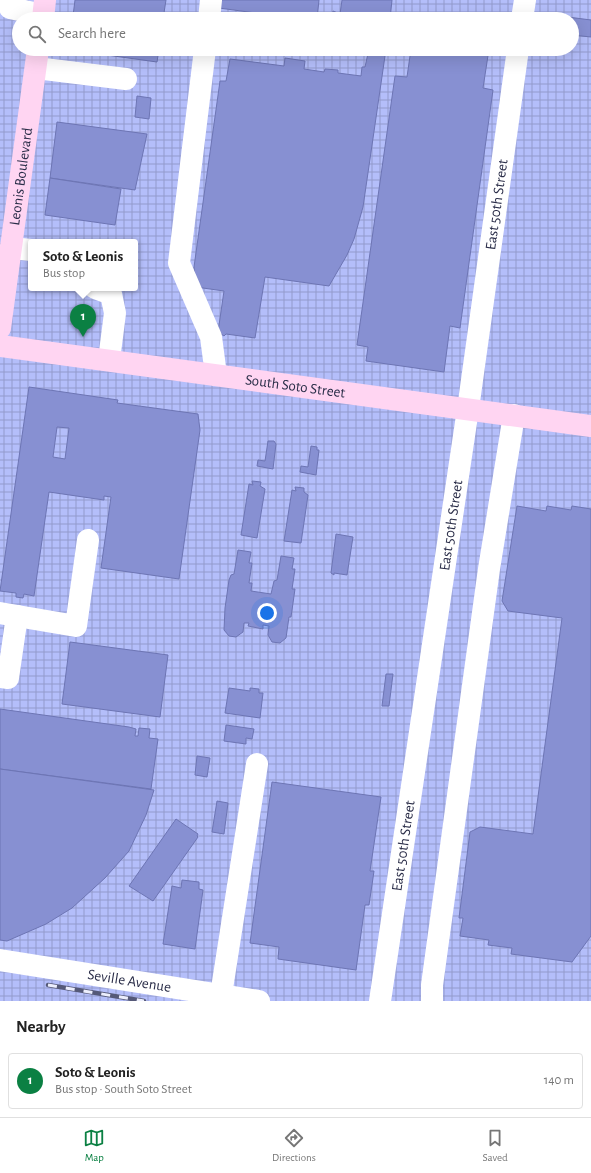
<!DOCTYPE html>
<html lang="en">
<head>
<meta charset="utf-8">
<style>
  :root { --surface:#fff; --page:#f2f2f2; --text:#222; --muted:#767676; --line:#e0e0e0; --accent:#0b8043 }
  body { margin:0; font-family:"Alegreya Sans",sans-serif; background:var(--page); color:var(--text) }
  .you { position:absolute; left:267px; top:613px; width:14px; height:14px; margin:-10px; border:3px solid #fff; border-radius:50%; background:#1a73e8; box-shadow:0 0 0 6px #1a73e833 }
  .badge { display:grid; place-items:center; width:26px; height:26px; border-radius:50%; background:var(--accent); color:#fff; font-size:13px; font-weight:700 }
  .pin { position:absolute; translate:-50% -33px; filter:drop-shadow(0 1px 2px #0008) }
  .pin::after { content:''; position:absolute; top:21px; width:14px; height:12px; background:inherit; clip-path:polygon(0 0,100% 0,50% 100%) }
  .popup { position:absolute; left:28px; top:239px; width:110px; height:52px; box-sizing:border-box; display:grid; place-content:center; border-radius:4px; background:var(--surface); filter:drop-shadow(0 1px 3px #0005); font-size:13px; white-space:nowrap; color:var(--muted) }
  .popup b { font-size:15px; color:var(--text) }
  .popup::after { content:''; position:absolute; left:50%; top:100%; margin-left:-8px; border:8px solid transparent; border-top-color:var(--surface) }
  .list { margin:0; padding:0; list-style:none }
  h2 { display:flex; justify-content:space-between; align-items:center; height:52px; margin:0; padding:0 16px; font-size:17px }
  h2 small { font-size:13px; font-weight:400; color:var(--muted) }
  .list li { display:grid; grid-template-columns:26px 1fr auto; gap:12px; align-items:center; box-sizing:border-box; height:56px; margin:0 8px 8px; padding:0 8px; border:1px solid var(--line); border-radius:4px }
  .list b { display:block; font-size:15px; white-space:nowrap }
  .list p { margin:0; font-size:13px; white-space:nowrap; color:var(--muted) }
  .list em { font-size:13px; font-style:normal; color:var(--muted) }
  .icon { flex:none; width:22px; height:22px; fill:none; stroke:currentColor; stroke-width:2; stroke-linecap:round; stroke-linejoin:round }
  .map { position:relative; flex:none; width:591px; height:1001px; overflow:hidden }
  .search { position:absolute; background:var(--surface); box-shadow:0 4px 16px #0002; left:12px; right:12px; top:12px; height:44px; display:flex; align-items:center; gap:10px; box-sizing:border-box; padding:0 14px; border-radius:22px; color:var(--muted); font-size:15px }
  .sheet { height:116px; background:var(--surface) }
  nav { display:flex; justify-content:space-around; align-items:center; box-sizing:border-box; height:56px; border-top:1px solid var(--line); background:var(--surface); font-size:11px; color:var(--muted) }
  nav a { display:grid; justify-items:center; gap:2px }
  nav .on { color:var(--accent) }
  .map>svg:first-child { display:block }
  .industrial { fill:url(#industrial-grid); fill-rule:evenodd }
  .building { fill:#8790d2; stroke:#6d75b4; fill-rule:evenodd }
  .lines { fill:none; stroke-linecap:round; stroke-linejoin:round }
  .minor { stroke:#fff; stroke-width:22 }
  .major { stroke:#ffd5f2; stroke-width:22 }
  .rail-casing { stroke:#555978; stroke-width:4.5 }
  .rail { stroke:#eceefd; stroke-width:3; stroke-dasharray:9; stroke-linecap:butt }
  .labels { text-anchor:middle; dominant-baseline:central; stroke-width:4; stroke-linejoin:round; paint-order:stroke }
  .street-label { font-size:15px; fill:#2b2e49; stroke:#eceefd }
</style>
</head>
<body>
<div class="map">
<svg width="591" height="1001" viewBox="0 0 591 1001">
  <defs>
    <pattern id="industrial-grid" width="8" height="8" patternUnits="userSpaceOnUse"><rect width="8" height="8" fill="#b4befa"/><path d="M0 4h8M4 0v8" fill="none" stroke="#939bcc"/></pattern>
  </defs>
  <rect width="100%" height="100%" fill="#c5ccf5"/>
  <path class="industrial" d="M0 0H591V1001H0ZM19 19H572V49H19ZM31 242H135V288H31Z"/>
  <g class="building">
    <path d="M75 0H166L163 19H70V15L73 16Z"/>
    <path d="M220 0H319L317 19H300L219 8Z"/>
    <path d="M342 0H392L390 19H332L333 11 340 14Z"/>
    <path d="M560 16 591 20V37L572 35V19H560Z"/>
    <path d="M68 49H159L157 62 78 51 77 54 68 52Z"/>
    <path d="M369 49H386L363 207 354 239 347 255 329 286 265 277 255 338 226 334 224 336 218 332 224 291 196 287 194 267 220 81H226L230 59 284 66 285 58 305 61 304 69 324 72 325 69 338 70V73L361 76 362 67H365Z"/>
    <path d="M411 49H489L483 88 493 90 460 328 450 326 444 372 366 361 368 347 357 345 395 76 407 77Z"/>
    <path d="M137 96 151 98 149 119 135 117Z"/>
    <path d="M57 122 147 134 135 190 50 178Z"/>
    <path d="M50 178 121 189 115 225 45 215Z"/>
    <path d="M29 387 118 400 117 403 198 414 200 430 179 579 101 568 111 497 104 496V500L49 492 34 596 24 594 23 598 16 597V593L0 591ZM57 427 69 428 65 459 53 457Z"/>
    <path d="M268 441H274L276 444 273 469 257 466 258 460 265 461Z"/>
    <path d="M311 446 317 447V450H319L316 475 300 472 301 466 308 467Z"/>
    <path d="M252 481 261 482 260 486 265 489 257 538 241 535 249 484 253 485Z"/>
    <path d="M295 487 304 488V492L308 495 301 543 284 541 292 490 296 491Z"/>
    <path d="M517 506 546 511 547 506 571 510 572 506 591 509V936L572 962 511 954 512 948 488 945 489 940 460 936 463 918H459L470 832 480 827 533 834 562 618 508 611 502 601Z"/>
    <path d="M336 534 353 537 347 575 334 573V575L331 573Z"/>
    <path d="M238 550 251 552 249 563H252L249 583H252L251 591 271 594 274 581 277 580 281 556 294 558 292 569H295L292 589H295L291 617H289L286 638 280 643 272 642 268 635 269 626 263 625V629L248 626 249 623H244L243 632 236 637 229 636 224 630 225 608 229 580 231 575 234 574Z"/>
    <path d="M70 642 168 655 160 717 62 704Z"/>
    <path d="M386 674H393L389 706H382Z"/>
    <path d="M229 688 250 691V688L259 689V693H263L260 718 225 713Z"/>
    <path d="M0 709 129 727 136 729 135 736H138L139 728 150 729 149 738 158 739 151 789 0 769Z"/>
    <path d="M226 725 254 729 252 739 246 738V744L224 741Z"/>
    <path d="M197 756 210 758 207 777 195 775Z"/>
    <path d="M0 769 154 790 146 815 129 851 105 878 72 908 46 924 7 941 0 940Z"/>
    <path d="M272 782 381 797 370 871H374L373 878 369 905H365L356 970 278 959 279 947 250 943Z"/>
    <path d="M217 801 228 803 224 834 212 832Z"/>
    <path d="M176 819 198 834 197 836 198 837 153 901 129 886Z"/>
    <path d="M182 880 199 882V889L203 890 195 949 163 944 172 886 181 888Z"/>
  </g>
  <g class="lines">
    <g class="minor">
      <path d="M11 0 10 8 43 15"/>
      <path d="M209 19 211 0"/>
      <path d="M522 19 525 0"/>
      <path d="M205 49 179 263 211 337 216 375"/>
      <path d="M36 68 126 79"/>
      <path d="M11 248 31 250"/>
      <path d="M95 288 111 294 115 313 109 360"/>
      <path d="M0 613 76 626 88 540"/>
      <path d="M0 677 8 678 17 616"/>
      <path id="s1" d="M0 960 259 1001"/>
      <path d="M221 995 257 764"/>
      <path id="s2" d="M380 1001 468 409 518 49"/>
      <path d="M432 1001V985L489 569 514 415"/>
    </g>
    <g class="major">
      <path d="M43 19 45 0"/>
      <path id="s3" d="M0 328 38 49"/>
      <path id="s4" d="M0 346 591 426"/>
    </g>
    <defs>
      <path id="rail" d="M48 985 144 1001"/>
    </defs>
    <use href="#rail" class="rail-casing"/>
    <use href="#rail" class="rail"/>
  </g>
  <g class="labels">
    <g class="street-label">
      <text stroke="none"><textPath href="#s3" startOffset="153">Leonis Boulevard</textPath></text>
      <text stroke="none"><textPath href="#s2" startOffset="805">East 50th Street</textPath></text>
      <text stroke="none"><textPath href="#s4" startOffset="298">South Soto Street</textPath></text>
      <text stroke="none"><textPath href="#s2" startOffset="481">East 50th Street</textPath></text>
      <text stroke="none"><textPath href="#s2" startOffset="157">East 50th Street</textPath></text>
      <text stroke="none"><textPath href="#s1" startOffset="131">Seville Avenue</textPath></text>
    </g>
  </g>
</svg>
<div class="you"></div>
<div class="pin badge" style="left:83px;top:337px">1</div>
<div class="popup"><b>Soto &amp; Leonis</b>Bus stop</div>
<div class="search"><svg class="icon" aria-label="search" viewBox="0 0 24 24"><circle cx="10" cy="10" r="6"/><path d="M15 15l6 6"/></svg>Search here</div>
</div>
<section class="sheet">
<h2>Nearby<small></small></h2>
<ul class="list">
<li><span class="badge">1</span><div><b>Soto &amp; Leonis</b><p>Bus stop · South Soto Street</p></div><em>140 m</em></li>
</ul>
</section>
<nav>
<a class="on"><svg class="icon" aria-label="map" viewBox="0 0 24 24"><path d="M3 6l6-2 6 2 6-2v14l-6 2-6-2-6 2zM9 4v14M15 6v14"/></svg>Map</a>
<a><svg class="icon" aria-label="directions" viewBox="0 0 24 24"><path d="M12 3l9 9-9 9-9-9zM9 14v-3h6M13 9l2 2-2 2"/></svg>Directions</a>
<a><svg class="icon" aria-label="saved" viewBox="0 0 24 24"><path d="M7 4h10v16l-5-4-5 4z"/></svg>Saved</a>
</nav>
</body>
</html>
